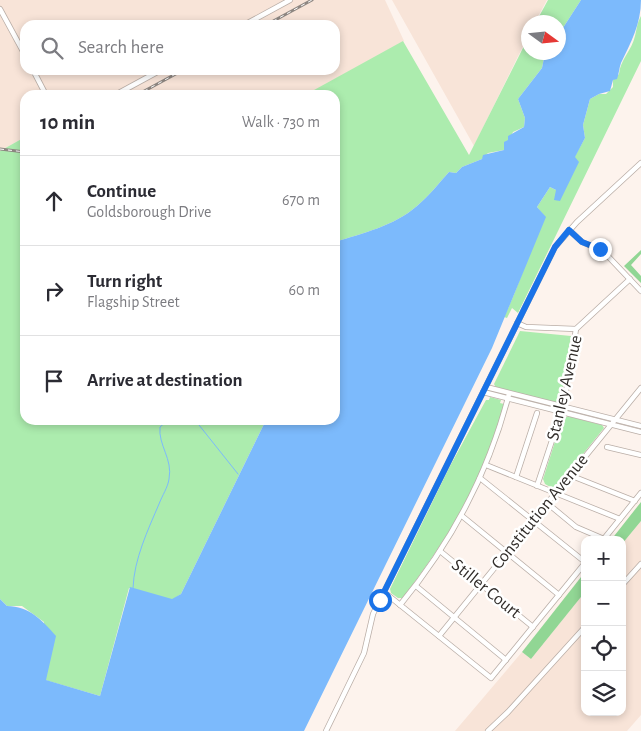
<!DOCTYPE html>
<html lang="en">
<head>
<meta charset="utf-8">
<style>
  :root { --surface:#fff; --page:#f7f7f7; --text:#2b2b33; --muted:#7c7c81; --line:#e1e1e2 }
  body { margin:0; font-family:"Alegreya Sans",sans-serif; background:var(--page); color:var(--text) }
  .controls { position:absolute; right:15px; bottom:15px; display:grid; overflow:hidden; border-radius:10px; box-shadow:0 2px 8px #0003 }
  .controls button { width:45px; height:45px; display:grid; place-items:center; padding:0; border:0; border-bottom:1px solid var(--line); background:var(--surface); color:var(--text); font:25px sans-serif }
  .compass { position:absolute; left:521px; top:15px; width:45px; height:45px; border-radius:50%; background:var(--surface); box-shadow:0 2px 8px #0003; rotate:105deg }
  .stop { position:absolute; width:15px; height:15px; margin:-11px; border:4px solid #1a73e8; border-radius:50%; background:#fff }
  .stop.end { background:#1a73e8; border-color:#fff; box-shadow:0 1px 5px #0008 }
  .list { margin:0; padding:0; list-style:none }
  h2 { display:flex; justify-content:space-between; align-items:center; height:65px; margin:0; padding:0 20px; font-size:21px }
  h2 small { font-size:16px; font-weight:400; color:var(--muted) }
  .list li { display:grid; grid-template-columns:32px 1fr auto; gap:15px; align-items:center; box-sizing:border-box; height:90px; padding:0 20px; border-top:1px solid var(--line) }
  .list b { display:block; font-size:19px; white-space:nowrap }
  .list p { margin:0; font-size:16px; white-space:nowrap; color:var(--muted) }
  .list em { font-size:16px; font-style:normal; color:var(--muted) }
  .icon { flex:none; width:28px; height:28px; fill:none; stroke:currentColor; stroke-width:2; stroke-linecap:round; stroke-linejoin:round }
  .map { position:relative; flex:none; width:641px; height:731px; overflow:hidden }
  .search { position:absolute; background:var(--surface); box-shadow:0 2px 8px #0003; left:20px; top:20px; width:320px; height:55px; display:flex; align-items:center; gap:12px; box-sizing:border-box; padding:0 18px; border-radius:15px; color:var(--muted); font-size:19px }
  .panel { position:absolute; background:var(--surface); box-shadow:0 2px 8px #0003; left:20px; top:90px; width:320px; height:335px; border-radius:15px }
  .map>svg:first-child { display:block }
  .built { fill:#f8e4d8; fill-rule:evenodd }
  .green { fill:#acecae }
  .forest { fill:#91d694 }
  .water { fill:#7cbafc }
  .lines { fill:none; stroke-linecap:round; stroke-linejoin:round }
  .stream { stroke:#7cbafc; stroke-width:1 }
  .minor-casing { stroke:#baaea7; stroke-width:6 }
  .minor { stroke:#fff; stroke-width:4.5 }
  .rail-casing { stroke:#8e8782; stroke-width:3 }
  .rail { stroke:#fff; stroke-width:1; stroke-dasharray:4; stroke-linecap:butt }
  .route { stroke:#1a73e8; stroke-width:6 }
  .labels { text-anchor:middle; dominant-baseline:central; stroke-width:5; stroke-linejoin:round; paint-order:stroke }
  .street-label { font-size:18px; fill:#312d2a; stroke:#fff }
</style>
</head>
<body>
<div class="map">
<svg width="641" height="731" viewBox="0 0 641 731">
  <rect width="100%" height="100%" fill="#fdf3ed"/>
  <g class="built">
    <path d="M0 0H385L404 41 306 95H25V137L0 151ZM25 25H335V70H25Z"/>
    <path d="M392 0H547L535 22H528V36L474 146Z"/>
    <path d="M641 521V715L627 731H455L522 652 531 659 585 592V712H622V544Z"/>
  </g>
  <g class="green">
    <path d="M548 0H581L559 34 558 22H536Z"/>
    <path d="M641 16V61L518 313 512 308 507 318 504 317C520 284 529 250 545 217L537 207 550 187 556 190 585 138 583 125 590 99 599 94H606L613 87V80L619 74C620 60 632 50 635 36 637 28 637 23 641 16Z"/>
    <path d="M528 38V52L545 53 542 68 518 99 525 118 524 127 513 132 504 150 488 153 482 159 462 167 456 173 449 172C439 183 429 196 417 206 394 226 363 233 335 242V95H305L403 41 469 155Z"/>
    <path d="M25 137V420H266L181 594 172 600 129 588 100 696 45 680 44 622 22 606H7L0 599V151Z"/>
    <path d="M520 331 571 336 566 374 559 403 496 388 494 384Z"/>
    <path d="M490 397 501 400 500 403 504 404C489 476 446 540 403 598H398L391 593 390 589 449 468 486 400H489Z"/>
    <path d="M568 416 602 425 604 428 558 485 552 488 545 484 543 479 562 420Z"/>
  </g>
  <g class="forest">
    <path d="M641 250V254L631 265 641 276V283L624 266Z"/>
    <path d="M641 502V521L622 544V540H611Z"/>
    <path d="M585 572V592L531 659 522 652Z"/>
  </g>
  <path class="water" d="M581 0H641C641 24 631 42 621 63 619 68 619 74 617 79L613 80 610 91 599 94 590 99 583 125 585 138 575 157 579 162 560 201 554 200 556 190 550 187 537 207 546 217 492 348 304 731H0V599L7 606C29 606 42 620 56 636L46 680 100 696 130 587 172 599 181 594 266 420H335V242C363 233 394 226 417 206 429 196 439 183 449 172L456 173 462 167 482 159 483 155 504 150V142L508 140V136L524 127 525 118 518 99 542 68 545 53 558 52 559 34Z"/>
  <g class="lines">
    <g class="stream">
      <path d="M195 420 238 474"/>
      <path d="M133 588C134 559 148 530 159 504 162 496 168 487 169 479 173 459 158 445 160 427L168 420"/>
    </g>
    <defs>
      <g id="minor">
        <path d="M0 9 25 55"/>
        <path d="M244 25 290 0"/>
        <path d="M33 70 46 95"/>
        <path d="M115 95 161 70"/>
        <path d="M569 230 582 242 603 251 641 291"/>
        <path d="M517 323 526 327 576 329"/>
        <path d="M486 387 641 426"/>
        <path d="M483 392 641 432"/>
        <path d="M607 447 641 455"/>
        <path d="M486 465 620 519"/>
        <path d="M516 477 537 413"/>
        <path d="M480 478 585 562"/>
        <path d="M577 478 635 501"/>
        <path d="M537 486 564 404 576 329 630 279"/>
        <path d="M547 503 576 527 604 539"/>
        <path d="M462 516 559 595"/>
        <path d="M603 540 641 493"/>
        <path d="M440 551 533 627"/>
        <path d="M622 585 641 564"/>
        <path d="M416 586 506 660"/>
        <path d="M384 592 491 678 585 563"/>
        <path d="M400 605C452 542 489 472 509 394"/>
        <path d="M439 636 641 388"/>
        <path d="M326 731 364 653 373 614 555 247 577 222 641 163"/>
        <path d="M488 731 508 712 585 627"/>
      </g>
    </defs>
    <use href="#minor" class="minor-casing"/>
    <use href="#minor" class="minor"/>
    <defs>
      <g id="rail">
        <path d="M266 25 312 0"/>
        <path d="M137 95 183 70"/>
        <path d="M0 149 25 152"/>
      </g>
    </defs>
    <use href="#rail" class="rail-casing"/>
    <use href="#rail" class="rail"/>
  </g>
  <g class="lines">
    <path class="route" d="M380 600 555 247 569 230 582 242 600 249"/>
  </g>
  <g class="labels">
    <g class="street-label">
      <text transform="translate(565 388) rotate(-77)">Stanley Avenue</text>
      <text transform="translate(540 512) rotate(-51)">Constitution Avenue</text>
      <text transform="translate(486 589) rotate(39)">Stiller Court</text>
    </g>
  </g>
</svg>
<div class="controls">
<button>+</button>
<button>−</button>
<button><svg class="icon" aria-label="locate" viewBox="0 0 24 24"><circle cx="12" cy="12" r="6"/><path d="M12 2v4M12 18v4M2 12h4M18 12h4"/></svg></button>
<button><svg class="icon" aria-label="layers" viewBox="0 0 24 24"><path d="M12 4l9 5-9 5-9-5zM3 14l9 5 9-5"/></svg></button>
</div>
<svg class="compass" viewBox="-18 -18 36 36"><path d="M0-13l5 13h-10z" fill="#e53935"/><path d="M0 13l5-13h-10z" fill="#7c7c81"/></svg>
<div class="stop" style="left:380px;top:600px"></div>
<div class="stop end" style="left:600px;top:249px"></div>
<div class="search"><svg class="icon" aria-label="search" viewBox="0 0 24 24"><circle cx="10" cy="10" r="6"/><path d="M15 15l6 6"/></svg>Search here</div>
<section class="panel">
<h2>10 min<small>Walk · 730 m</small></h2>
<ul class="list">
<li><svg class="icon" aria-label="ahead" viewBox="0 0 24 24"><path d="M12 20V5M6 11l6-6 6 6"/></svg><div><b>Continue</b><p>Goldsborough Drive</p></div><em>670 m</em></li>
<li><svg class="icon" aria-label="right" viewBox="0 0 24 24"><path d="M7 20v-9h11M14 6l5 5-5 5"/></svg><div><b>Turn right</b><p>Flagship Street</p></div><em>60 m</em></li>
<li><svg class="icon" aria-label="arrive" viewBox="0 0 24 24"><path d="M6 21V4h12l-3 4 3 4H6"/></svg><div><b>Arrive at destination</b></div></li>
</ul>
</section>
</div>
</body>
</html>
